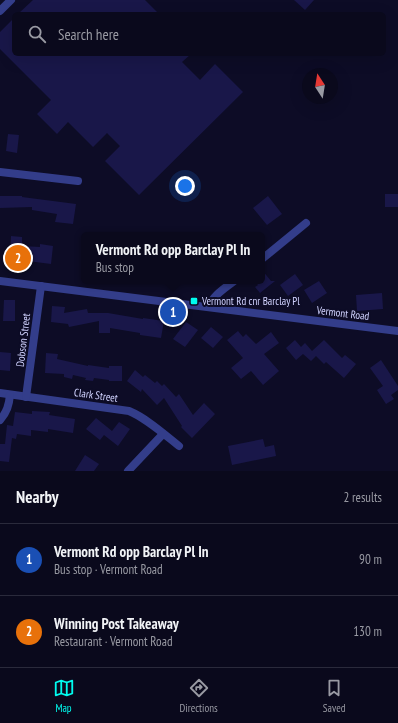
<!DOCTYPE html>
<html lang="en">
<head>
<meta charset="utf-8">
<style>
  :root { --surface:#0a091c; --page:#131225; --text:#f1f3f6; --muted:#999aa3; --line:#2a2a3b; --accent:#00fcef }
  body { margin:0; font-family:"PT Sans Narrow",sans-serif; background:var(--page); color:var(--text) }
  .compass { position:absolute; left:302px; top:68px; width:36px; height:36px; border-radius:50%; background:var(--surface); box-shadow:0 4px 16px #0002; rotate:348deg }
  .you { position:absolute; left:185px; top:186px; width:14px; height:14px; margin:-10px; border:3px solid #fff; border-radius:50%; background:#1a73e8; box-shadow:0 0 0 6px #1a73e833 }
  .badge { display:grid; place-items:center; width:26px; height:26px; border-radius:50%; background:var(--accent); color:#fff; font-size:13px; font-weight:700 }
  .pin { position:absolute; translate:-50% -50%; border:2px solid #fff; box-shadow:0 1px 4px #0006 }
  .popup { position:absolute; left:81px; top:232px; width:184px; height:52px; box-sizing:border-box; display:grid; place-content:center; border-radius:6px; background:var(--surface); filter:drop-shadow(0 1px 3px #0005); font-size:13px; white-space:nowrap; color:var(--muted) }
  .popup b { font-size:15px; color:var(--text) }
  .popup::after { content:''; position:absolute; left:50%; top:100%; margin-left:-8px; border:8px solid transparent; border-top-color:var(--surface) }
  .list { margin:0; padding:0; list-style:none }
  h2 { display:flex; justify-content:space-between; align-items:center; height:52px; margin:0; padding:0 16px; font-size:17px }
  h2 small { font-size:13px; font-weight:400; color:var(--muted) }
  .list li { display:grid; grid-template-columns:26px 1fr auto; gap:12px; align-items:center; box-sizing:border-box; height:72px; padding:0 16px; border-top:1px solid var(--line) }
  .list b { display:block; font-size:15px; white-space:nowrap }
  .list p { margin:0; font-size:13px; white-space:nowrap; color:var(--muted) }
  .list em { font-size:13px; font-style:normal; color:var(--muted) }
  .icon { flex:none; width:22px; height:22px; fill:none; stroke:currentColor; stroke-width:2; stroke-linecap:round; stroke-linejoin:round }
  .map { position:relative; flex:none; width:398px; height:471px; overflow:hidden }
  .search { position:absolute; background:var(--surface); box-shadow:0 4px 16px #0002; left:12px; right:12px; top:12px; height:44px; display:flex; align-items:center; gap:10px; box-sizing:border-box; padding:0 14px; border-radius:6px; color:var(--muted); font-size:15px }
  .sheet { height:196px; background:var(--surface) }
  nav { display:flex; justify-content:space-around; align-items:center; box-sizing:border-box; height:56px; border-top:1px solid var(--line); background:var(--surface); font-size:11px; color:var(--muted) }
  nav a { display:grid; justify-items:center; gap:2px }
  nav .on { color:var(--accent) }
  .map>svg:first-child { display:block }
  .building { fill:#191749 }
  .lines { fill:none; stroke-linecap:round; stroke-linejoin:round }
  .minor { stroke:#333d8a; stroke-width:8 }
  .tertiary { stroke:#333d8a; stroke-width:8 }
  .poi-dot { fill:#00fcef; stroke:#0d0c26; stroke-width:1.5 }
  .labels { text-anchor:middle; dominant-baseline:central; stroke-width:4; stroke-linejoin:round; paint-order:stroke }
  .poi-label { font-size:11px; fill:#d1d3ff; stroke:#0d0c26; text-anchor:start }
  .street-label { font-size:11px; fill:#d1d3ff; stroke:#0d0c26 }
</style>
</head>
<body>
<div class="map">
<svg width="398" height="471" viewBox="0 0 398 471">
  <rect width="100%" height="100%" fill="#0d0c26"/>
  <g class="building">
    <path d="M33 0H145L159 14H18Z"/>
    <path d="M294 0H314L305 10Z"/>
    <path d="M14 18V54H191L182 62 200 80 215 64 243 92 139 195 105 161 120 146 107 133 93 147 68 122 57 134 37 114 51 100 0 49V32Z"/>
    <path d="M8 134 19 135 17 153 6 151Z"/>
    <rect x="385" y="194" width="13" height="13"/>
    <path d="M0 196H22V197L76 204 73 224 55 222 57 214 32 210V207L0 208Z"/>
    <path d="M268 196 282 214 267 225 253 208Z"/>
    <path d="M11 236 22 237V246L40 247V244L53 246 51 264 28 261 27 268 16 267 17 257H10Z"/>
    <path d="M262 270 271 281H275L260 293 255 287 258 285 255 281H262Z"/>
    <path d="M295 274 303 285 288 296 280 285Z"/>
    <path d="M319 281 327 293 312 303 304 290Z"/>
    <path d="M382 293 383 309 357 311 356 295Z"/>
    <path d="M4 300H15V321H3Z"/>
    <path d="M52 306 65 307 64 313 87 309 88 313H108L143 319V318L164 321 161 338 140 335V333L110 328V333H99V321L69 327 68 324 51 322Z"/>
    <path d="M186 322 198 330 185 347 173 339Z"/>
    <path d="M211 327 223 337 213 348 201 338Z"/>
    <path d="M238 331 243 337 246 334 256 344 271 332 279 343 264 354 279 371 263 385 251 371 241 379 231 368 243 358 227 340Z"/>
    <path d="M295 340 301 347 305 343 312 351 324 340 342 358 345 355 356 364 344 378 326 362 324 364 316 356 311 361 303 354 296 360 286 348Z"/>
    <path d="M0 352 11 353 10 371 0 370Z"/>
    <path d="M46 353 58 354 57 359 88 366V365L109 368V366H122V381H109V380L94 378 93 381 85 380 86 378 73 375 72 379 64 377V374L45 373Z"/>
    <path d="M381 360 398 386V390L391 395 394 399 386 404 377 390 383 386 370 368Z"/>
    <path d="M135 370 143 377 145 375 155 383 157 381 162 386 164 384 176 397 179 394 193 415 204 403 215 414 192 438 181 427 182 426 164 398 157 405 142 389 141 392 127 381Z"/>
    <path d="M32 411 50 412 49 415 75 419 73 433 48 429V432L31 430V436L17 434 16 439 12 438 9 462 0 461V444H5L7 425 13 426 15 412 32 414Z"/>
    <path d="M96 418 112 431 119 422 130 429 118 446 104 435 100 440 86 429Z"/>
    <path d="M263 439 265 447 274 445 276 456 232 465 228 446Z"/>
    <path d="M85 455 99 464 94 471H75Z"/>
  </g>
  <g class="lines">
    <g class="minor">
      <path d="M0 11 11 0"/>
      <path d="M0 172 78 181"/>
      <path d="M262 259 306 223"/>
      <path d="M209 307C212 296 225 288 234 281"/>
      <path d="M0 393 129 411C146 418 164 434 179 446"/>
      <path d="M26 397 41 286"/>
      <path d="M0 420C7 412 9 405 10 395"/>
      <path d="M128 471 163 434"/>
    </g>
    <path class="tertiary" d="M0 281 398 331"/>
  </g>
  <rect class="poi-dot" x="190" y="297" width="8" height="8" rx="2"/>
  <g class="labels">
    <g class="poi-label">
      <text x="202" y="301">Vermont Rd cnr Barclay Pl</text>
    </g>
    <g class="street-label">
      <text transform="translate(343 313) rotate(7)">Vermont Road</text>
      <text transform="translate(23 340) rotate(-83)">Dobson Street</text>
      <text transform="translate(96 395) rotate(8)">Clark Street</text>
    </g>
  </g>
</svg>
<svg class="compass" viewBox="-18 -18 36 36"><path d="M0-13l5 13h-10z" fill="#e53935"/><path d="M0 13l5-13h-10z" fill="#999aa3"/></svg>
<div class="you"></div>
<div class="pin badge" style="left:173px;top:312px;background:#1a4fb4">1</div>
<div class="popup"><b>Vermont Rd opp Barclay Pl In</b>Bus stop</div>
<div class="pin badge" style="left:18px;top:258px;background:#e8710a">2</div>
<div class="search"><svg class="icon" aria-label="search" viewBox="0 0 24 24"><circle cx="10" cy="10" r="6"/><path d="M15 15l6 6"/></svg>Search here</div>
</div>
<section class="sheet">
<h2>Nearby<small>2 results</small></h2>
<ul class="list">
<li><span class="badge" style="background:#1a4fb4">1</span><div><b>Vermont Rd opp Barclay Pl In</b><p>Bus stop · Vermont Road</p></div><em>90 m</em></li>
<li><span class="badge" style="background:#e8710a">2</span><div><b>Winning Post Takeaway</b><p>Restaurant · Vermont Road</p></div><em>130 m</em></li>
</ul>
</section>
<nav>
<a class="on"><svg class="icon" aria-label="map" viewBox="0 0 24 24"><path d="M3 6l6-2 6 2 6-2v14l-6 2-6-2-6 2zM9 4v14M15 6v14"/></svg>Map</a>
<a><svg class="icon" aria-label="directions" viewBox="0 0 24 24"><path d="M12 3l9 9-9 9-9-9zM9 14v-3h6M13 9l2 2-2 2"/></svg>Directions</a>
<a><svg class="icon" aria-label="saved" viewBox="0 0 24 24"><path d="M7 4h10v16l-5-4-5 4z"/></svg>Saved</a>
</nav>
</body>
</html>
